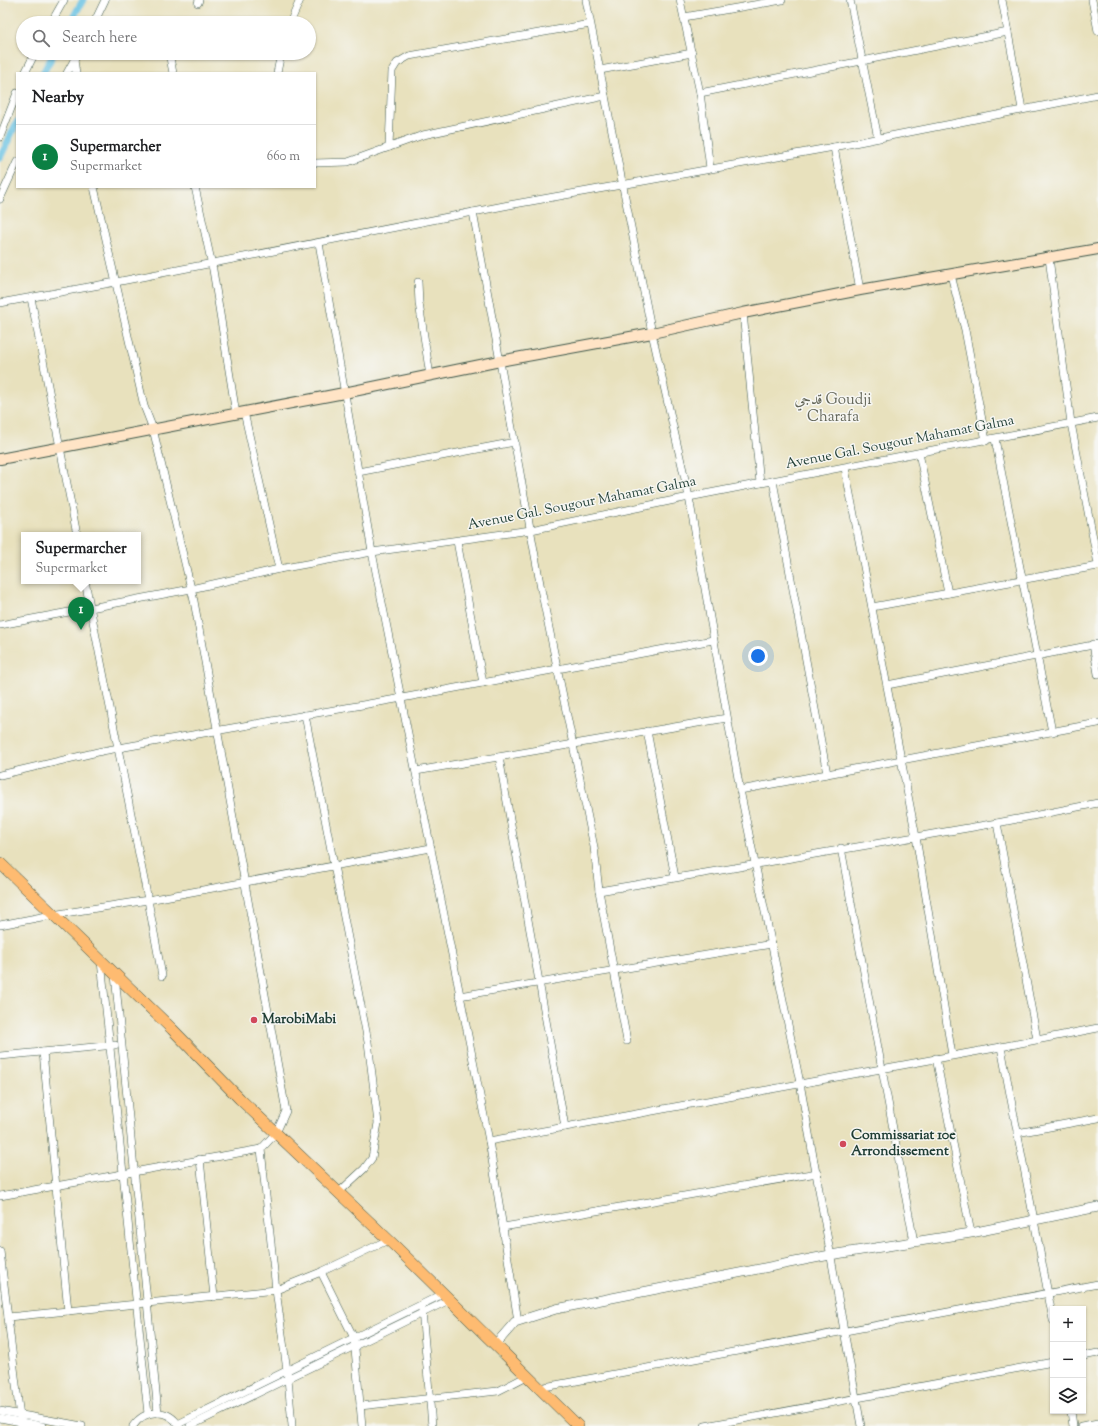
<!DOCTYPE html>
<html lang="en">
<head>
<meta charset="utf-8">
<style>
  :root { --surface:#fff; --page:#f2f2f2; --text:#202124; --muted:#757577; --line:#e0e0e0; --accent:#0b8043 }
  body { margin:0; font-family:"Sorts Mill Goudy",Amiri,serif; background:var(--page); color:var(--text) }
  .controls { position:absolute; right:12px; bottom:12px; display:grid; overflow:hidden; border-radius:0px; box-shadow:0 1px 3px #0004 }
  .controls button { width:36px; height:36px; display:grid; place-items:center; padding:0; border:0; border-bottom:1px solid var(--line); background:var(--surface); color:var(--text); font:20px sans-serif }
  .you { position:absolute; left:758px; top:656px; width:14px; height:14px; margin:-10px; border:3px solid #fff; border-radius:50%; background:#1a73e8; box-shadow:0 0 0 6px #1a73e833 }
  .badge { display:grid; place-items:center; width:26px; height:26px; border-radius:50%; background:var(--accent); color:#fff; font-size:13px; font-weight:700 }
  .pin { position:absolute; translate:-50% -33px; filter:drop-shadow(0 1px 2px #0008) }
  .pin::after { content:''; position:absolute; top:21px; width:14px; height:12px; background:inherit; clip-path:polygon(0 0,100% 0,50% 100%) }
  .popup { position:absolute; left:21px; top:532px; width:120px; height:52px; box-sizing:border-box; display:grid; place-content:center; border-radius:0px; background:var(--surface); filter:drop-shadow(0 1px 3px #0005); font-size:13px; white-space:nowrap; color:var(--muted) }
  .popup b { font-size:15px; color:var(--text) }
  .popup::after { content:''; position:absolute; left:50%; top:100%; margin-left:-8px; border:8px solid transparent; border-top-color:var(--surface) }
  .list { margin:0; padding:0; list-style:none }
  h2 { display:flex; justify-content:space-between; align-items:center; height:52px; margin:0; padding:0 16px; font-size:17px }
  h2 small { font-size:13px; font-weight:400; color:var(--muted) }
  .list li { display:grid; grid-template-columns:26px 1fr auto; gap:12px; align-items:center; box-sizing:border-box; height:64px; padding:0 16px; border-top:1px solid var(--line) }
  .list b { display:block; font-size:15px; white-space:nowrap }
  .list p { margin:0; font-size:13px; white-space:nowrap; color:var(--muted) }
  .list em { font-size:13px; font-style:normal; color:var(--muted) }
  .icon { flex:none; width:22px; height:22px; fill:none; stroke:currentColor; stroke-width:2; stroke-linecap:round; stroke-linejoin:round }
  .map { position:relative; flex:none; width:1098px; height:1426px; overflow:hidden }
  .search { position:absolute; background:var(--surface); box-shadow:0 1px 3px #0004; left:16px; top:16px; width:300px; height:44px; display:flex; align-items:center; gap:10px; box-sizing:border-box; padding:0 14px; border-radius:22px; color:var(--muted); font-size:15px }
  .panel { position:absolute; background:var(--surface); box-shadow:0 1px 3px #0004; left:16px; top:72px; width:300px; height:116px; border-radius:0px }
  .map>svg:first-child { display:block }
  .lines { fill:none; stroke-linecap:round; stroke-linejoin:round }
  .canal { stroke:#65c1e3; stroke-width:7 }
  .minor-casing { stroke:#3d5649; stroke-width:8 }
  .tertiary-casing { stroke:#3d5649; stroke-width:10 }
  .secondary-casing { stroke:#3d5649; stroke-width:12 }
  .trunk-casing { stroke:#3d5649; stroke-width:12 }
  .minor { stroke:#fff; stroke-width:7 }
  .tertiary { stroke:#fff; stroke-width:9 }
  .secondary { stroke:#ffe4c6; stroke-width:10 }
  .trunk { stroke:#febb71; stroke-width:11 }
  .poi-dot { fill:#d1495b; stroke:#f6f6f2; stroke-width:1.5 }
  .labels { text-anchor:middle; dominant-baseline:central; stroke-width:3; stroke-linejoin:round; paint-order:stroke }
  .street-label { font-size:14px; fill:#1f3d34; stroke:#f6f6f2 }
  .poi-label { font-size:14px; font-weight:bold; fill:#1f3d34; stroke:#f6f6f2; text-anchor:start }
  .neighbourhood-label { font-size:15px; fill:#626557; stroke:#f6f6f2 }
</style>
</head>
<body>
<div class="map">
<svg width="1098" height="1426" viewBox="0 0 1098 1426">
  <rect width="100%" height="100%" fill="#f6f6f2"/>
  <filter id="ink" filterUnits="userSpaceOnUse"><feTurbulence type="fractalNoise" baseFrequency=".025" numOctaves="2"/><feDisplacementMap in="SourceGraphic" scale="8" xChannelSelector="R" yChannelSelector="G"/><feConvolveMatrix kernelMatrix="1 2 1 2 8 2 1 2 1" color-interpolation-filters="sRGB"/></filter>
  <filter id="wash" filterUnits="userSpaceOnUse"><feTurbulence type="fractalNoise" baseFrequency=".012" numOctaves="4" result="noise"/><feDisplacementMap in="SourceGraphic" scale="16" xChannelSelector="R" yChannelSelector="G"/><feGaussianBlur stdDeviation="0.9" result="paint"/><feColorMatrix in="noise" values="0 0 0 0 0 0 0 0 0 0 0 0 0 0 0 0 0 1.4 0 .05"/><feComposite in="paint" operator="in"/></filter>
  <g filter="url(#wash)">
    <rect width="100%" height="100%" fill="#e8e1bd"/>
    <g class="lines">
      <g class="canal">
        <path d="M70 23 83 0"/>
        <path d="M43 73 54 53"/>
        <path d="M0 158 17 122"/>
      </g>
    </g>
  </g>
  <g filter="url(#ink)">
    <g class="lines">
      <defs>
        <g id="minor">
          <path d="M586 0 652 333 689 497 740 790 800 1083 861 1426"/>
          <path d="M680 0 700 93 710 168"/>
          <path d="M850 0 878 138"/>
          <path d="M1002 0 1022 109"/>
          <path d="M1092 0 1098 31"/>
          <path d="M198 3 199 0"/>
          <path d="M684 17 782 0"/>
          <path d="M51 23 64 0"/>
          <path d="M94 23 105 0"/>
          <path d="M290 23 300 0"/>
          <path d="M169 53 173 73"/>
          <path d="M74 60 76 73"/>
          <path d="M600 70 692 53"/>
          <path d="M25 73 35 53"/>
          <path d="M67 73 78 53"/>
          <path d="M277 73 281 53"/>
          <path d="M700 93 1008 32"/>
          <path d="M0 137 17 93"/>
          <path d="M389 147 392 71 397 63 409 56 590 24"/>
          <path d="M834 147 860 290"/>
          <path d="M315 163 348 162 423 135 605 96"/>
          <path d="M195 187 213 270 236 414"/>
          <path d="M0 199 17 162"/>
          <path d="M473 212 541 589 594 847 599 891 627 1041"/>
          <path d="M319 243 372 552 489 1141 518 1321"/>
          <path d="M1049 258 1071 423 1098 564"/>
          <path d="M951 275 965 330 986 441"/>
          <path d="M418 282 419 303 430 376"/>
          <path d="M31 298 77 535"/>
          <path d="M0 303 116 282 509 205 834 147 1098 95"/>
          <path d="M743 313 760 483"/>
          <path d="M244 412 279 569"/>
          <path d="M995 439 1052 732"/>
          <path d="M919 453 948 593"/>
          <path d="M845 468 916 837 952 1055"/>
          <path d="M358 472 515 442"/>
          <path d="M457 541 483 683"/>
          <path d="M872 607 1098 566"/>
          <path d="M0 625 191 589 279 569 372 552 531 530 689 497 1098 418"/>
          <path d="M1093 644 1098 674"/>
          <path d="M887 685 1098 644"/>
          <path d="M305 715 368 1042 378 1123 372 1158 364 1169 338 1193"/>
          <path d="M647 731 675 877"/>
          <path d="M499 757 565 1127"/>
          <path d="M416 771 727 718"/>
          <path d="M827 774 1098 723"/>
          <path d="M0 775 102 751 402 698 713 640"/>
          <path d="M740 790 827 774 773 481"/>
          <path d="M997 823 1037 1039"/>
          <path d="M841 848 914 1242"/>
          <path d="M599 891 997 823 1098 803"/>
          <path d="M0 925 52 915 148 900 85 581"/>
          <path d="M101 961 148 1414"/>
          <path d="M115 975 158 1413"/>
          <path d="M162 976 148 900 431 848"/>
          <path d="M459 996 772 944"/>
          <path d="M43 1052 68 1311"/>
          <path d="M0 1056 115 1045"/>
          <path d="M936 1058 971 1233"/>
          <path d="M1017 1133 1098 1118"/>
          <path d="M489 1141 1001 1047"/>
          <path d="M261 1149 276 1290 288 1378 292 1426"/>
          <path d="M200 1159 214 1297"/>
          <path d="M0 1196 261 1149 276 1133 286 1111 194 601 153 429 144 406 94 187"/>
          <path d="M503 1227 817 1173"/>
          <path d="M0 1251 21 1426"/>
          <path d="M321 1272 354 1338 362 1426"/>
          <path d="M422 1310 432 1426"/>
          <path d="M8 1317 276 1290 321 1272 388 1240"/>
          <path d="M1053 1320 1001 1047 1098 1028"/>
          <path d="M1083 1356 1098 1353"/>
          <path d="M539 1388 1098 1284"/>
          <path d="M360 1406 498 1391 527 1376"/>
          <path d="M0 1411 82 1426"/>
          <path d="M1071 1411 1073 1426"/>
          <path d="M0 1418 42 1426"/>
          <path d="M178 1424 443 1294"/>
          <path d="M133 1426C145 1409 168 1408 179 1426"/>
          <path d="M190 1426 449 1300"/>
          <path d="M705 1426 1053 1362"/>
          <path d="M1081 1426 1098 1423"/>
        </g>
        <path id="tertiary" d="M495 1345 515 1322 556 1309 830 1255 971 1233 1098 1207"/>
        <path id="secondary" d="M0 459 344 393 500 361 652 333 743 313 860 290 1098 249"/>
        <path id="trunk" d="M0 863 172 1029 240 1099 397 1248 578 1426"/>
      </defs>
      <use href="#minor" class="minor-casing"/>
      <use href="#tertiary" class="tertiary-casing"/>
      <use href="#secondary" class="secondary-casing"/>
      <use href="#trunk" class="trunk-casing"/>
      <use href="#minor" class="minor"/>
      <use href="#tertiary" class="tertiary"/>
      <use href="#secondary" class="secondary"/>
      <use href="#trunk" class="trunk"/>
    </g>
  </g>
  <g class="poi-dot">
    <circle cx="254" cy="1020" r="4"/>
    <circle cx="843" cy="1144" r="4"/>
  </g>
  <g class="labels">
    <g class="street-label">
      <text transform="translate(900 443) rotate(-11)">Avenue Gal. Sougour Mahamat Galma</text>
      <text transform="translate(582 504) rotate(-11)">Avenue Gal. Sougour Mahamat Galma</text>
    </g>
    <g class="poi-label">
      <text x="262" y="1020">MarobiMabi</text>
      <text x="851" y="1136">Commissariat 10e<tspan x="851" dy="16">Arrondissement</tspan></text>
    </g>
    <g class="neighbourhood-label">
      <text x="833" y="400">قدجي Goudji<tspan x="833" dy="17">Charafa</tspan></text>
    </g>
  </g>
</svg>
<div class="controls">
<button>+</button>
<button>−</button>
<button><svg class="icon" aria-label="layers" viewBox="0 0 24 24"><path d="M12 4l9 5-9 5-9-5zM3 14l9 5 9-5"/></svg></button>
</div>
<div class="you"></div>
<div class="pin badge" style="left:81px;top:630px">1</div>
<div class="popup"><b>Supermarcher</b>Supermarket</div>
<div class="search"><svg class="icon" aria-label="search" viewBox="0 0 24 24"><circle cx="10" cy="10" r="6"/><path d="M15 15l6 6"/></svg>Search here</div>
<section class="panel">
<h2>Nearby<small></small></h2>
<ul class="list">
<li><span class="badge">1</span><div><b>Supermarcher</b><p>Supermarket</p></div><em>660 m</em></li>
</ul>
</section>
</div>
</body>
</html>
